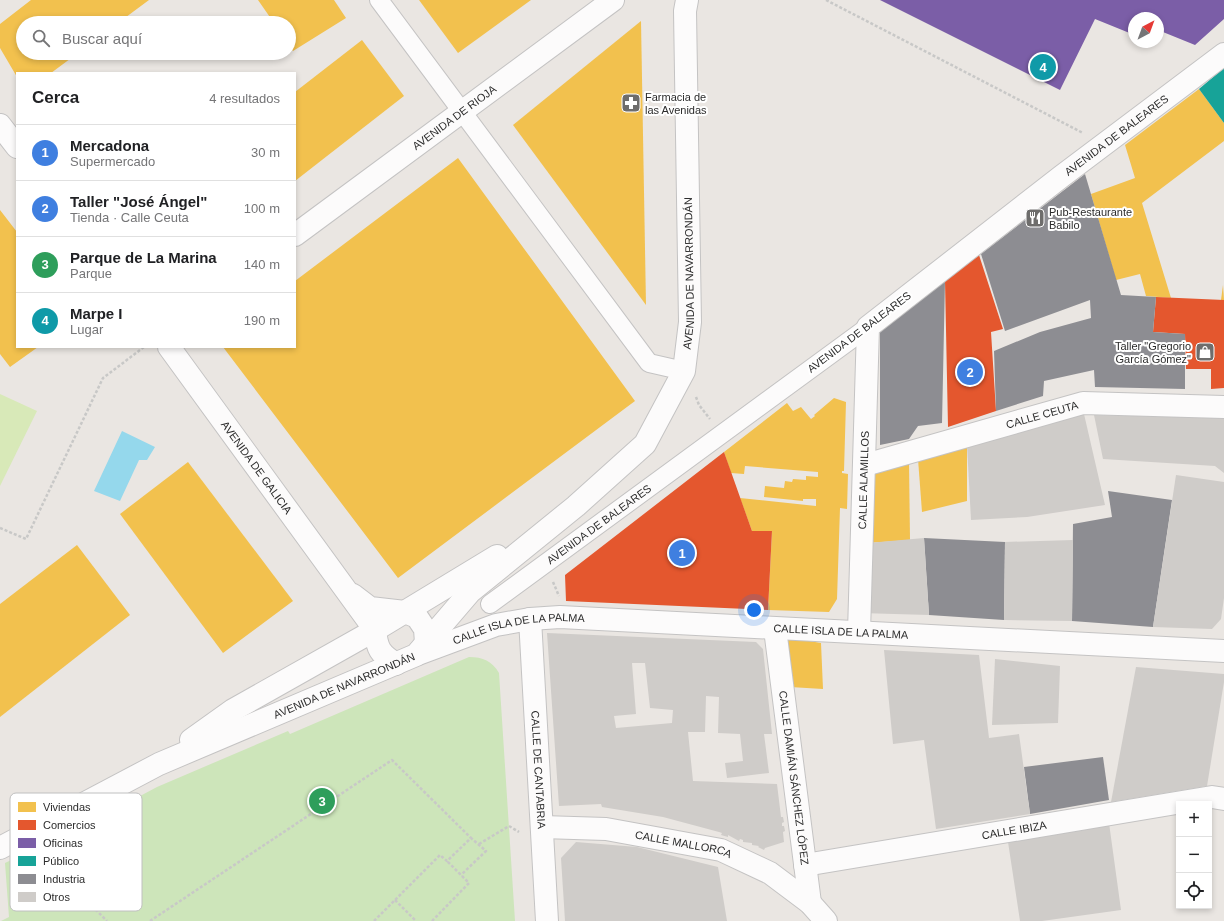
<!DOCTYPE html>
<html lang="es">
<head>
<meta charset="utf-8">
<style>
  :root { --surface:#fff; --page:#f6f6f6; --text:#202124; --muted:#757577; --line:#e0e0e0; --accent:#db2777 }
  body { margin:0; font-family:Helvetica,sans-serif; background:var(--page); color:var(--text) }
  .controls { position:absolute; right:12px; bottom:12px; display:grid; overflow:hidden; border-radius:0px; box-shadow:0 2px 6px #0003 }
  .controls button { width:36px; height:36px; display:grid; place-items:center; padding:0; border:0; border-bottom:1px solid var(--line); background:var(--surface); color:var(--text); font:20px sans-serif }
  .compass { position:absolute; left:1128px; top:12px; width:36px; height:36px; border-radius:50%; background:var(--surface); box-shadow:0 2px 6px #0003; rotate:41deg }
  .you { position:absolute; left:754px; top:610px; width:14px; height:14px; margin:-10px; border:3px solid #fff; border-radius:50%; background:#1a73e8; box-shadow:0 0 0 6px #1a73e833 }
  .badge { display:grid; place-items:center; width:26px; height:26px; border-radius:50%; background:var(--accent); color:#fff; font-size:13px; font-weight:700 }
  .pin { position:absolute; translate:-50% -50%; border:2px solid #fff; box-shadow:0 1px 4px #0006 }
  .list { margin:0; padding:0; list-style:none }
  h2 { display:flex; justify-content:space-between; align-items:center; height:52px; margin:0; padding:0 16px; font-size:17px }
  h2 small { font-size:13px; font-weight:400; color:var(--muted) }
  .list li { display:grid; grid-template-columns:26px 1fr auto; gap:12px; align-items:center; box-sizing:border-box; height:56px; padding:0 16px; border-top:1px solid var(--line) }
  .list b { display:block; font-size:15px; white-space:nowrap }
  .list p { margin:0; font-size:13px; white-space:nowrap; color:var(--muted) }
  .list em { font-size:13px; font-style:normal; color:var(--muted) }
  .icon { flex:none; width:22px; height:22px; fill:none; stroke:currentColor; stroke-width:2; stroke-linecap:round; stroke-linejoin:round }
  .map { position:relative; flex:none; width:1224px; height:921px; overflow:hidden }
  .search { position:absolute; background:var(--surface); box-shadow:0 2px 6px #0003; left:16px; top:16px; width:280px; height:44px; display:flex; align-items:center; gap:10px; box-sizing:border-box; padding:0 14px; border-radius:22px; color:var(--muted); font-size:15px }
  .panel { position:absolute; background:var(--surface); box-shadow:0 2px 6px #0003; left:16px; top:72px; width:280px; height:276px; border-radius:0px }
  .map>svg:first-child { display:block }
  .green { fill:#cde5ba }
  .pitch { fill:#d8e9b8 }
  .water { fill:#95d8ec }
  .homes { fill:#f2c14e }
  .shops { fill:#e4572e }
  .offices { fill:#7b5ea7 }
  .public { fill:#17a398 }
  .industry { fill:#8d8d92 }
  .building { fill:#cfccc9; fill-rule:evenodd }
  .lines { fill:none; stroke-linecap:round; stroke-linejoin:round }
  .pedestrian-casing { stroke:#c4c3c3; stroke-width:20 }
  .minor-casing { stroke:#c4c3c3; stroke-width:24 }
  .path { stroke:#c8c8c7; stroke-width:2.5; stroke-dasharray:3 2; stroke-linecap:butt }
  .pedestrian { stroke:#fcfbfb; stroke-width:18 }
  .minor { stroke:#fcfbfb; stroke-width:22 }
  .labels { text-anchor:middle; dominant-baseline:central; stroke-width:4; stroke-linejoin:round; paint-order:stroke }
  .poi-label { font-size:11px; fill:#2c2c2c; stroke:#fff; text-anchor:start }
  .street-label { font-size:11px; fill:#2c2c2c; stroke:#fff }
  .key { fill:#fff; stroke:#c0c0c0; stroke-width:1 }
  .key-label { font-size:11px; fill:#2c2c2c }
</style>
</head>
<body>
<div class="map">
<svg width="1224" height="921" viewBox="0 0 1224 921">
  <rect width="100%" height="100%" fill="#eae6e2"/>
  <path class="green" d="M469 657C483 657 492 661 499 673L515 921H1L9 917 5 863 95 820 157 787 288 731 290 734Z"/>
  <path class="pitch" d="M0 394 37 411 0 486Z"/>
  <path class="water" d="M122 431 155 447 147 460H139L120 501 94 491Z"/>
  <g class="homes">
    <path d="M31 0H149L118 23H23V53H78L51 73H17V77L0 48V24Z"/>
    <path d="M258 0H334L346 18 293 51 289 46V23H274Z"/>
    <path d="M419 0H531L458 53Z"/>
    <path d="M641 21 646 305 513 125Z"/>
    <path d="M362 40 404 96 295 181V92Z"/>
    <path d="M1199 89 1224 123V141L1142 203 1171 298 1146 296 1140 274 1116 280 1091 194 1135 178 1125 145Z"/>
    <path d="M458 158 635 401 398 578 223 347H295V281Z"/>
    <path d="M0 210 17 232V347H38L10 367 0 354Z"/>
    <path d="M1223 285 1224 300H1221Z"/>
    <path d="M834 398 846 402 844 471H842V473L848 474 847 509 840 508 837 599 829 612 768 610 772 531H752L740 498 816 506V499H803V501L764 497 765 486 784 488 785 481 792 482 793 479 806 480V476L818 477V472L745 466 744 474 731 473 724 452 787 403 793 411 801 407 811 419 815 416 814 415Z"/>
    <path d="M967 445V501L922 512 918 459Z"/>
    <path d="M909 461 910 540 868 543 871 471Z"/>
    <path d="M188 462 293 601 223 653 120 514Z"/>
    <path d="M77 545 130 615 0 717V604Z"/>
    <path d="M785 637 821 643 823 689 790 687Z"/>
  </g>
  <g class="shops">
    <path d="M979 255 1003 329 991 332 996 411 948 427 945 281Z"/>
    <path d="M1156 297 1224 300V388L1211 389V369H1186L1185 334 1153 332Z"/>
    <path d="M724 452 752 531H772L768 610 566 601 565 575Z"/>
  </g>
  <path class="offices" d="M880 0H1224V19L1195 45 1158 30V18H1134V31L1132 34 1095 19 1060 90Z"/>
  <path class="public" d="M1224 68V123L1199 89Z"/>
  <g class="industry">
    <path d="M1085 174 1121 295 1156 297 1153 332 1185 334V389L1095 387 1094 370 1044 381 1043 396 996 411 994 351 1040 332 1091 318 1090 300 1005 331 981 254Z"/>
    <path d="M945 281 942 423 918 426 909 439 880 445V325Z"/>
    <path d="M1108 491 1172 500 1153 627 1072 621 1073 524 1112 517Z"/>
    <path d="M924 538 1005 542 1004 620 929 615Z"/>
    <path d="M1103 757 1109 800 1030 814 1024 767Z"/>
  </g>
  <g class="building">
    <path d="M1084 414 1105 505 1027 517 971 520 967 445Z"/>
    <path d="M1094 415 1224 418V473L1215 466 1103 459Z"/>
    <path d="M1176 475 1224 482V598L1221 619 1212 629 1153 627Z"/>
    <path d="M924 538 929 615 860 613 868 543Z"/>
    <path d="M1073 540 1072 621 1004 620 1005 542Z"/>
    <path d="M547 633 756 642 763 649 772 734H764L769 773 727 778 725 763 743 761 740 734 718 733 719 697 706 696 705 732H688L693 781 777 784 781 817H783L784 822 782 823V826H784L785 831 783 832 784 842 765 848 764 850 758 847 759 846 752 845V843L743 842V840L740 839 739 841 728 835V837L721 835 722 833 719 832 663 817 602 807 601 804 559 806ZM632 663H645L650 708 673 710 672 723 616 728 614 716 636 714Z"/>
    <path d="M884 650 979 655 989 738 1019 734 1030 814 936 829 924 740 893 744Z"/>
    <path d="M995 659 1060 666 1058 723 992 725Z"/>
    <path d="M1136 667 1224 674V682L1207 786 1111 802Z"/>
    <path d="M1109 823 1121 910 1042 921H1020L1008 842 1053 835Z"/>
    <path d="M576 842 637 847 718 867 727 921H565L561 858Z"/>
  </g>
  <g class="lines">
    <defs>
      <g id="pedestrian">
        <path d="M379 0 649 363 684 371"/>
        <path id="s1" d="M490 604 868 327"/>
      </g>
      <g id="minor">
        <path d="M0 125 17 147"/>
        <path id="s2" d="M295 235 613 0"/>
        <path id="s3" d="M169 347 375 630C377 649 380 654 396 664"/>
        <path id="s4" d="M865 465 1083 403 1224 407"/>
        <path d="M353 595 370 608 405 612 417 617 425 629 426 643"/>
        <path id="s5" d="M530 619 547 921"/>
        <path id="s6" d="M775 629 810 903"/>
        <path id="s7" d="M859 632 868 327 1062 176 1224 54"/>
        <path id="s8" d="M418 654 496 625 530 619 560 617 1224 651"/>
        <path d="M191 740 233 710 375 630 497 556"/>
        <path id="s9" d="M542 827 606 829 721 850 770 873 810 903 826 921"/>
        <path id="s10" d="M0 848 159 764 416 655 470 592 576 506 645 444 684 371 690 322 685 11 687 0"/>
        <path id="s11" d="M805 865 1212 797 1224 799"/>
      </g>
    </defs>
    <use href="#pedestrian" class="pedestrian-casing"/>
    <use href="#minor" class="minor-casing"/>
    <g class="path">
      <path d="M826 0 1083 133"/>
      <path d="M696 397 699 405 710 419"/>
      <path d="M0 528 26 539 103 378 144 347"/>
      <path d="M553 582 559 596"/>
      <path d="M479 844 509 826 519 832"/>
      <path d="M43 852 106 839"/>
      <path d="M39 853 107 921"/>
      <path d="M395 900 416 921"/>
      <path d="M150 921 392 760 471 838"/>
      <path d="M374 921 440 855 447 861 471 838 486 851 461 875"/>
      <path d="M432 921 469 883 447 861"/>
    </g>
    <use href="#pedestrian" class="pedestrian"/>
    <use href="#minor" class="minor"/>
  </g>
  <defs>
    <symbol id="pharmacy-square" viewBox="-11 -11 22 22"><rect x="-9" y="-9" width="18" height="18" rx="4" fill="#6e6d6c" stroke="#fff"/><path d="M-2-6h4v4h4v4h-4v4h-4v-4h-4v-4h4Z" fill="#fff"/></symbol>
    <symbol id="restaurant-square" viewBox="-11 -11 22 22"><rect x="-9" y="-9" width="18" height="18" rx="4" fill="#6e6d6c" stroke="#fff"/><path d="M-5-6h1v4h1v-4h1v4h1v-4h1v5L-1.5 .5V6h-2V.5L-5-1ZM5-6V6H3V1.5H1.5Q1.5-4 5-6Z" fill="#fff"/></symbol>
    <symbol id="shop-square" viewBox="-11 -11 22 22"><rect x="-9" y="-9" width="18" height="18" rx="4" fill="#6e6d6c" stroke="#fff"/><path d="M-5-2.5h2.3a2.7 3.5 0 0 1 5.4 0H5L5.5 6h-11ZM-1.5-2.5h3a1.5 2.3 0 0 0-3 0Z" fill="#fff"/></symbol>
  </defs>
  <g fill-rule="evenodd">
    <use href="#pharmacy-square" x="620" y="92" width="22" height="22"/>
    <use href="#restaurant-square" x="1024" y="207" width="22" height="22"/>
    <use href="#shop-square" x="1194" y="341" width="22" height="22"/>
  </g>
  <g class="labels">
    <g class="poi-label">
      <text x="645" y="97">Farmacia de<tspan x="645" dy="13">las Avenidas</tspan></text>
      <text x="1049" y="212">Pub-Restaurante<tspan x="1049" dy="13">Babilo</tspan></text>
      <text x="1191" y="346" text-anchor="end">Taller "Gregorio<tspan x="1191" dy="13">García Gómez"</tspan></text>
    </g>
    <g class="street-label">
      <text stroke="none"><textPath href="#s2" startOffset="198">AVENIDA DE RIOJA</textPath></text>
      <text stroke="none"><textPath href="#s7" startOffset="619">AVENIDA DE BALEARES</textPath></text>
      <text stroke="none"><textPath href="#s10" startOffset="952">AVENIDA DE NAVARRONDÁN</textPath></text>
      <text transform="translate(859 332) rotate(-37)">AVENIDA DE BALEARES</text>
      <text stroke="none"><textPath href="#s4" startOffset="184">CALLE CEUTA</textPath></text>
      <text stroke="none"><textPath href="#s3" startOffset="149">AVENIDA DE GALICIA</textPath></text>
      <text stroke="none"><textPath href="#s7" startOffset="152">CALLE ALAMILLOS</textPath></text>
      <text stroke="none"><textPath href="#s1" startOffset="135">AVENIDA DE BALEARES</textPath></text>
      <text stroke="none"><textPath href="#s8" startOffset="105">CALLE ISLA DE LA PALMA</textPath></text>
      <text stroke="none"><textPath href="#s8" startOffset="429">CALLE ISLA DE LA PALMA</textPath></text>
      <text stroke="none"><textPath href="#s10" startOffset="381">AVENIDA DE NAVARRONDÁN</textPath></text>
      <text stroke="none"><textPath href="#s5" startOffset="151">CALLE DE CANTABRIA</textPath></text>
      <text stroke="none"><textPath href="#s6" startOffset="150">CALLE DAMIÁN SÁNCHEZ LÓPEZ</textPath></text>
      <text stroke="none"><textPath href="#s11" startOffset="212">CALLE IBIZA</textPath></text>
      <text stroke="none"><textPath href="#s9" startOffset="143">CALLE MALLORCA</textPath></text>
    </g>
  </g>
  <rect x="10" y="793" width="132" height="118" rx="6" class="key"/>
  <rect x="18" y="802" width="18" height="10" fill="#f2c14e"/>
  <rect x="18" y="820" width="18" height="10" fill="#e4572e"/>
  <rect x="18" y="838" width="18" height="10" fill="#7b5ea7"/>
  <rect x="18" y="856" width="18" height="10" fill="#17a398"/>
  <rect x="18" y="874" width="18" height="10" fill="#8d8d92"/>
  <rect x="18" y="892" width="18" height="10" fill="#cfccc9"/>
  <g class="key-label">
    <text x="43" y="811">Viviendas</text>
    <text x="43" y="829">Comercios</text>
    <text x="43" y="847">Oficinas</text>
    <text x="43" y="865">Público</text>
    <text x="43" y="883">Industria</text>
    <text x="43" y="901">Otros</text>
  </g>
</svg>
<div class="controls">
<button>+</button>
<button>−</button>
<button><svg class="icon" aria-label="locate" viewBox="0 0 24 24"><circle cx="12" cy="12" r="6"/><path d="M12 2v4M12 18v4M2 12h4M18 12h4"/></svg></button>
</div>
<svg class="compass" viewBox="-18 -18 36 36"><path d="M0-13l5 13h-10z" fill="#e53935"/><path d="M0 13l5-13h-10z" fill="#757577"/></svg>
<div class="you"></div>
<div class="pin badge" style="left:682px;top:553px;background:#3f7fe0">1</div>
<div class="pin badge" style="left:970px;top:372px;background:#3f7fe0">2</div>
<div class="pin badge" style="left:322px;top:801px;background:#2e9e5b">3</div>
<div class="pin badge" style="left:1043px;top:67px;background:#0f9aa8">4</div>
<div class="search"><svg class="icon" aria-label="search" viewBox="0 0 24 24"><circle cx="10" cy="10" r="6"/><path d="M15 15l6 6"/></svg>Buscar aquí</div>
<section class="panel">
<h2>Cerca<small>4 resultados</small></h2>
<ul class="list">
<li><span class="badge" style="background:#3f7fe0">1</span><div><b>Mercadona</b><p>Supermercado</p></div><em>30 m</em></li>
<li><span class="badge" style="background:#3f7fe0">2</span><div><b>Taller &quot;José Ángel&quot;</b><p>Tienda · Calle Ceuta</p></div><em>100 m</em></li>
<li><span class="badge" style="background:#2e9e5b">3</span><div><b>Parque de La Marina</b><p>Parque</p></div><em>140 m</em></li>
<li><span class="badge" style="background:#0f9aa8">4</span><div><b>Marpe I</b><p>Lugar</p></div><em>190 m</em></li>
</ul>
</section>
</div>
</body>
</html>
